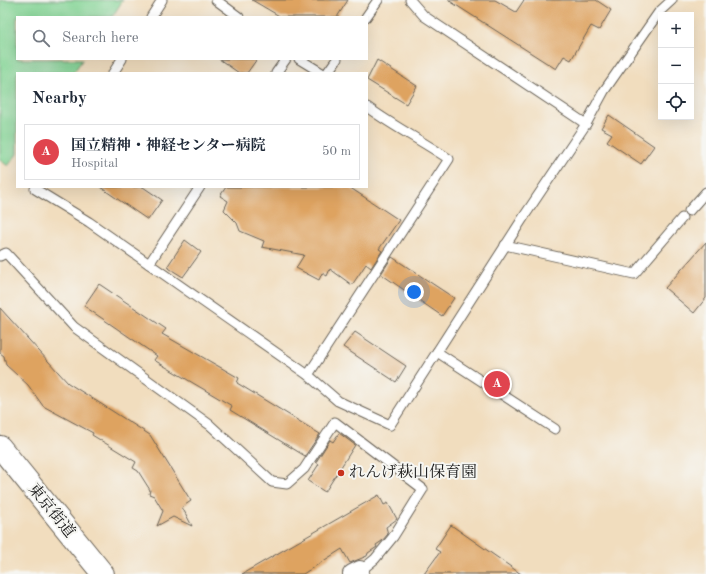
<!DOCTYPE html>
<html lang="en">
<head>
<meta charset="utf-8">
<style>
  :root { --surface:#fff; --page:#f2f2f3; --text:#1f2937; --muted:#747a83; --line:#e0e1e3; --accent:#c8321e }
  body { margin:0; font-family:"Old Standard TT","Noto Serif JP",serif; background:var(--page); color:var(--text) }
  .controls { position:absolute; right:12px; top:12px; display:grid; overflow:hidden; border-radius:0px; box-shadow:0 4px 16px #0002 }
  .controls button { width:36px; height:36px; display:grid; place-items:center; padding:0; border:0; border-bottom:1px solid var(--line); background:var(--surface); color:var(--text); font:20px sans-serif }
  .you { position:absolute; left:414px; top:292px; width:14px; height:14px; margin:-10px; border:3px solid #fff; border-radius:50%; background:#1a73e8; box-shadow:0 0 0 6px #1a73e833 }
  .badge { display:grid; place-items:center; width:26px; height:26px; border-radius:50%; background:var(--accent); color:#fff; font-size:13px; font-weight:700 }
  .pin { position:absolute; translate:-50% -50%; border:2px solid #fff; box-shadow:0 1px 4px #0006 }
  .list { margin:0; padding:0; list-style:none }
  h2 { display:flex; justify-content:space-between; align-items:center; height:52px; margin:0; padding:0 16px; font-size:17px }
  h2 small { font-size:13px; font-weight:400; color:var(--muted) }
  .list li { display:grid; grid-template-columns:26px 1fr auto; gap:12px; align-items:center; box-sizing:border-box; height:56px; margin:0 8px 8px; padding:0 8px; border:1px solid var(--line); border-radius:0px }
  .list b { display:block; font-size:15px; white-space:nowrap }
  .list p { margin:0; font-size:13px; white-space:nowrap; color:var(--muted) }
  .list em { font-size:13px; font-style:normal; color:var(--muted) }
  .icon { flex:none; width:22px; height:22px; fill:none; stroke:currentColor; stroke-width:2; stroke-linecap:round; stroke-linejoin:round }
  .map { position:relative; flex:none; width:706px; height:574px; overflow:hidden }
  .search { position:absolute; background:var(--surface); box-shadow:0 4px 16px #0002; left:16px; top:16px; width:352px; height:44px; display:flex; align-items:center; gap:10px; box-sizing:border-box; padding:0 14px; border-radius:0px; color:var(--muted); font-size:15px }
  .panel { position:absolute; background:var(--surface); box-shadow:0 4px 16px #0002; left:16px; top:72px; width:352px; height:116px; border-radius:0px }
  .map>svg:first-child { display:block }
  .green { fill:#84d495; stroke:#507858 }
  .building { fill:#dea361 }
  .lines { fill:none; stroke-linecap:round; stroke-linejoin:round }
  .lane-casing { stroke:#676055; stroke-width:11 }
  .street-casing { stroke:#676055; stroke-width:20 }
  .secondary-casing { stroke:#676055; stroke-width:24 }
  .lane { stroke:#fff; stroke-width:9 }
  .street { stroke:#fff; stroke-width:18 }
  .secondary { stroke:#fff; stroke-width:22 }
  .poi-dot { fill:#c8321e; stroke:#f6f6f2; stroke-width:1.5 }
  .labels { text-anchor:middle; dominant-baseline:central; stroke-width:4; stroke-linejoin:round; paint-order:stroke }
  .poi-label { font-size:16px; fill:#1c1c1c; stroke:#f6f6f2; text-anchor:start }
  .street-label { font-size:16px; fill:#1c1c1c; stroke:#f6f6f2 }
</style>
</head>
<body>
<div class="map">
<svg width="706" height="574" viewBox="0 0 706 574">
  <rect width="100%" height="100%" fill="#f6f6f2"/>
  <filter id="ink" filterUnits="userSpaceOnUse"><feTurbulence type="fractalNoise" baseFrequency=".025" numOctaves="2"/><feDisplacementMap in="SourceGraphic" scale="8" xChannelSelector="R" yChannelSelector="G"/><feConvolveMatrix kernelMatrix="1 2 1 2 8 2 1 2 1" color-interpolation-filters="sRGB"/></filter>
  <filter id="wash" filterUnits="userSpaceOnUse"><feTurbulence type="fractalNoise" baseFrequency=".012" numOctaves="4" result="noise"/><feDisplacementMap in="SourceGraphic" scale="16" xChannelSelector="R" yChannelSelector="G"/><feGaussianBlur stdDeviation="0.9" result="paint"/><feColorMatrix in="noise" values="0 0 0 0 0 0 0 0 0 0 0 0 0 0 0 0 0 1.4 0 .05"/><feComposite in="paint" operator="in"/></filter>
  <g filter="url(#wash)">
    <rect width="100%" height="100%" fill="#f1ddbe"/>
    <path class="green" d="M0 0H123L112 17H17V59H83L73 73H17V154L8 166 0 160Z"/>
    <g id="blocks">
      <g class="building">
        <path d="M252 0H348L337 17H281Z"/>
        <path d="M448 0H495L516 12 524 0H596L611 10 599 30 591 26 571 60 564 56 556 69Z"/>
        <path d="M219 59H257L247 73H239Z"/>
        <path d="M377 60 417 86 406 104 367 80Z"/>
        <path d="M609 115 654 146 641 164 607 141 612 134 601 128Z"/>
        <path d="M100 187H143L162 200 148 220Z"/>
        <path d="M226 187H349L399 220 379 249 382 251 371 268 366 264 352 285 330 269 327 276 322 273 319 280 296 268 304 255 262 247 264 241 240 231 237 223 224 210 228 201 220 196Z"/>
        <path d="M185 240 201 252 183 277 167 267Z"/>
        <path d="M706 242V298L694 313 665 288Z"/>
        <path d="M392 257 454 298 442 316 381 274Z"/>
        <path d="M99 284 166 329 162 334 239 378 237 383 320 434 305 456 230 410 232 406 154 360 157 356 84 306Z"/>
        <path d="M0 308 68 383 150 435 191 501 182 507 192 526 173 517 157 526 163 511 154 496 149 494 150 490 138 471 133 468 136 462 92 435 93 433 43 406 28 385 6 365 4 356 0 353Z"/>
        <path d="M355 332 406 366 396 382 343 347Z"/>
        <path d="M339 433 355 445 325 492 308 481 319 464 316 462 330 440 333 442Z"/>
        <path d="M379 495 384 505 388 503 397 519 386 527 388 534 382 541 376 545 377 547 368 553 367 556 350 563 342 549 303 574H242Z"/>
        <path d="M451 525 521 574H424L440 552 435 549Z"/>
      </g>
    </g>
  </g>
  <g filter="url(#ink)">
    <use href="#blocks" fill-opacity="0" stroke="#676055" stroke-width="1"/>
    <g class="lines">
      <defs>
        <g id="lane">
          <path d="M216 0 239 17"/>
          <path d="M410 0 424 16 586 124"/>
          <path d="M151 17 162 0"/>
          <path d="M366 17 378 0"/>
          <path d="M299 59 322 73"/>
          <path d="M113 73 122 59"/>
          <path d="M276 73 286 59"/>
          <path d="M327 73 337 59"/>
          <path d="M36 187 35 189 89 222 308 375 338 401 390 425 525 215 586 124 604 91 659 12 672 0"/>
          <path d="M689 211 706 192"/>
          <path d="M505 245 634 274 682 218"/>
          <path d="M0 256 6 253 74 327 210 425 272 482 287 484 304 469 335 422 423 489 393 537 375 559 358 573"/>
          <path d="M149 264 200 187"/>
          <path d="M437 352 555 429"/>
          <path d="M308 375 449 159C422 141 393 126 367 107"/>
        </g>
        <path id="street" d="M352 574 360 570"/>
        <path id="secondary" d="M0 447 103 574"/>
      </defs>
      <use href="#lane" class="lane-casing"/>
      <use href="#street" class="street-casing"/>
      <use href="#secondary" class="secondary-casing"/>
      <use href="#lane" class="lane"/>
      <use href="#street" class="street"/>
      <use href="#secondary" class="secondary"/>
    </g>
  </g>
  <circle class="poi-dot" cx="341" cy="473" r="4"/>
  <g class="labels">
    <g class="poi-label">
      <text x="349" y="473">れんげ萩山保育園</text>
    </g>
    <g class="street-label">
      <text transform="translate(51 511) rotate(51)">東京街道</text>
    </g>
  </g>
</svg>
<div class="controls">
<button>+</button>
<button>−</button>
<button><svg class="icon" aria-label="locate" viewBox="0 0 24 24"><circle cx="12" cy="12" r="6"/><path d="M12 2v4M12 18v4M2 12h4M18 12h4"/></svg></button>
</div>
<div class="you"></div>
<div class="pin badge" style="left:497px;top:384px;background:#e0444e">A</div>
<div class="search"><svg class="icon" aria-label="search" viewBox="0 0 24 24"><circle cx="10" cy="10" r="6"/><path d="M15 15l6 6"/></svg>Search here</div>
<section class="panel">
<h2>Nearby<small></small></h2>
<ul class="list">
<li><span class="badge" style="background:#e0444e">A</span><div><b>国立精神・神経センター病院</b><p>Hospital</p></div><em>50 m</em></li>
</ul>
</section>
</div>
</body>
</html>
